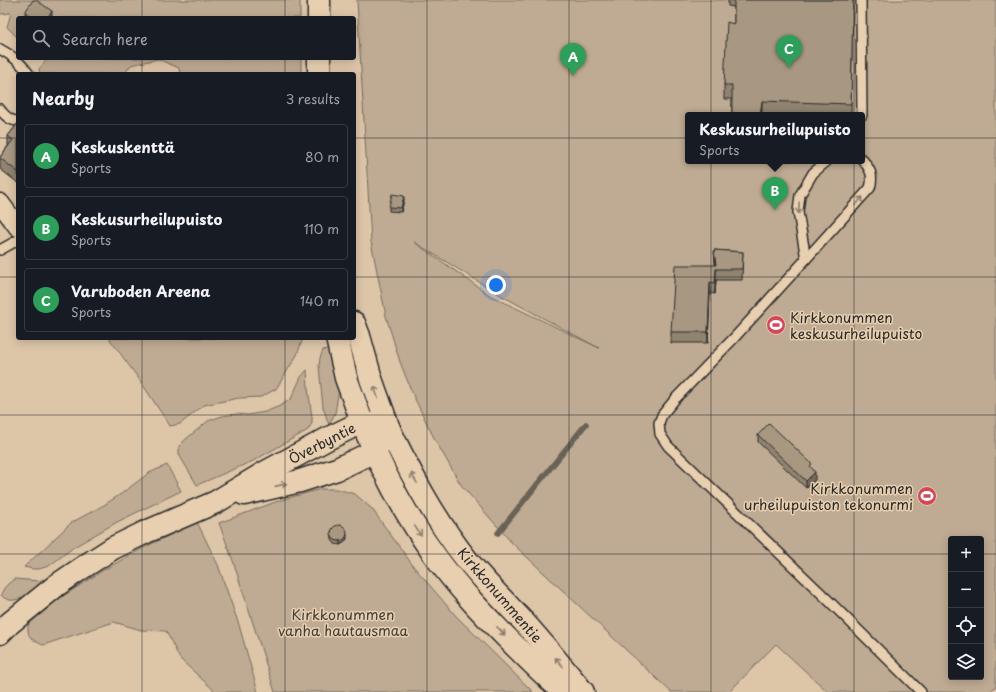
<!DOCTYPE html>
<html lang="en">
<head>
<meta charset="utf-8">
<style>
  :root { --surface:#171b24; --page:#242831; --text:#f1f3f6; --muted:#9ea1a6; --line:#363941; --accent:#d1495b }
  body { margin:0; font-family:"Playpen Sans",sans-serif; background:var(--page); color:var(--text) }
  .controls { position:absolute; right:12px; bottom:12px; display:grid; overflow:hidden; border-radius:4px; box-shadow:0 2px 10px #0003 }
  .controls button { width:36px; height:36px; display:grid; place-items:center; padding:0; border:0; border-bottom:1px solid var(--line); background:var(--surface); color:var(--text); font:20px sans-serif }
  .you { position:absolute; left:496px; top:285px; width:14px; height:14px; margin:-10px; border:3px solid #fff; border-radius:50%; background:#1a73e8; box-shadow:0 0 0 6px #1a73e833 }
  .badge { display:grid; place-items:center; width:26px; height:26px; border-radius:50%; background:var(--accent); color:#fff; font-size:13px; font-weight:700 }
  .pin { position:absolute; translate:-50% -33px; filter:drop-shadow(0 1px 2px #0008) }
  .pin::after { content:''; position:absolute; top:21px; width:14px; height:12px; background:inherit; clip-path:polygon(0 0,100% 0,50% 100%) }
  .popup { position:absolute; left:685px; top:112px; width:180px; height:52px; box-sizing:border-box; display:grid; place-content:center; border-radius:4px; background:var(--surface); filter:drop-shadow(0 1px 3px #0005); font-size:13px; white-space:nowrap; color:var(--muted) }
  .popup b { font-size:15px; color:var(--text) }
  .popup::after { content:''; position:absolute; left:50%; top:100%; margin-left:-8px; border:8px solid transparent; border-top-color:var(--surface) }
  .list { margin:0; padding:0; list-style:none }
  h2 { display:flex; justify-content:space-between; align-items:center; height:52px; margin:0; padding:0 16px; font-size:17px }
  h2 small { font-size:13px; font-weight:400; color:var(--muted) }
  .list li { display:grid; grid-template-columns:26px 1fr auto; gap:12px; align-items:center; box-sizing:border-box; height:64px; margin:0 8px 8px; padding:0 8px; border:1px solid var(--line); border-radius:4px }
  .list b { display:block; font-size:15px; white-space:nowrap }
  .list p { margin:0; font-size:13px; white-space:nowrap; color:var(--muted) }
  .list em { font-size:13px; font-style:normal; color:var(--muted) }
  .icon { flex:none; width:22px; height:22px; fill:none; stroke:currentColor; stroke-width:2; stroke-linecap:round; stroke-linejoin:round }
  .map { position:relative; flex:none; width:996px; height:692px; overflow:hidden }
  .search { position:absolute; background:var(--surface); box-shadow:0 2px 10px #0003; left:16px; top:16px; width:340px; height:44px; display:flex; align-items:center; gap:10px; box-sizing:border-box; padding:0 14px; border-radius:4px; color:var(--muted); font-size:15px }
  .panel { position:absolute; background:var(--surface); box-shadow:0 2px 10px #0003; left:16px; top:72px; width:340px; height:268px; border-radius:4px }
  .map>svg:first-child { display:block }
  .green { fill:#bfab93; stroke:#756b5f; fill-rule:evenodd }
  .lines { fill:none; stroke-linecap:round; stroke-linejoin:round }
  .stream { stroke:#6a6257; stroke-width:5.5 }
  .service-casing { stroke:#2b2b2b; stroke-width:12 }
  .minor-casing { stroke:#2b2b2b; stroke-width:21 }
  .tertiary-casing { stroke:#2b2b2b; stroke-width:25 }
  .secondary-casing { stroke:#2b2b2b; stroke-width:25 }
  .service { stroke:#e8cfb0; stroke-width:9 }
  .minor { stroke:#e8cfb0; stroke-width:18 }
  .tertiary { stroke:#e8cfb0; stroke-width:22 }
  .secondary { stroke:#e8cfb0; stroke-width:22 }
  .wall { fill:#908370; stroke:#2b2b2b }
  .shaded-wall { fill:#766a5b; stroke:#2b2b2b }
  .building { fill:#a89882; stroke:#2b2b2b }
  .oneway { stroke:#8a7d6e }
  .grid { fill:none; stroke:#2b2b2b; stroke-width:1; stroke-opacity:0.55 }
  .labels { text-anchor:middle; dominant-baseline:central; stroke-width:3; stroke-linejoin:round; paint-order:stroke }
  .poi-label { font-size:14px; fill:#2b2b2b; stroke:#e8cfb0; text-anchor:start }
  .street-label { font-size:14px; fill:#2b2b2b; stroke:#e8cfb0 }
  .park-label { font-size:14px; fill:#413e3b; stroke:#e8cfb0 }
</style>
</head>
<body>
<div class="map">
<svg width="996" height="692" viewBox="0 0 996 692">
  <rect width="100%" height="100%" fill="#ddc5a8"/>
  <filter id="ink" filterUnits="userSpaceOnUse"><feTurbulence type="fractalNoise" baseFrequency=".025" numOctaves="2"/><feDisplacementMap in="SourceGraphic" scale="8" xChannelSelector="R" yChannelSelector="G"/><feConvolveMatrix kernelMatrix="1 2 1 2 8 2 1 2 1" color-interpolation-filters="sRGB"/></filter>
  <g filter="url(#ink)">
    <g class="green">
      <path d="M0 0H300V18H18V38L7 27 11 13 0 14Z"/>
      <path d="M357 0H996V686L990 692H828L776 644 729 692H671L512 543 461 485 435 440 413 395 400 362 386 316 371 242ZM688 115H862V161H688ZM414 242 502 296 599 348 491 296ZM951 539H981V677H951Z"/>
      <path d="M48 58H301V74H180L179 68 158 59 131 65 124 74H40L39 69Z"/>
      <path d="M109 338H303L297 355 276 389 261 397 239 398 204 405 180 424 170 426 139 379Z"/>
      <path d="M328 349 339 389 335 413 329 425 323 407 321 387 319 366 320 358 323 350Z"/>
      <path d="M307 370 308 388 312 417V423L308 430 253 461 197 485 181 458 179 453V446L186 439 208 421 222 416 237 414 248 415 265 412 280 406 291 399 301 377Z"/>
      <path d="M167 465 181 491 117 522 74 547 49 566 39 569H33L24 567 71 523 104 505 121 494 149 473Z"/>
      <path d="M321 489H337L355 494 372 509 414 567 456 616 533 692H275L233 561 219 523 281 500Z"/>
      <path d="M197 522 218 565 239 625 258 692H216L180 659 166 631 141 630 114 622 43 645C32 640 27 638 28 625L60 598 102 571 143 548Z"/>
      <path d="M15 579 38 581 44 579C34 589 15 610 1 595 3 588 8 583 15 579Z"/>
    </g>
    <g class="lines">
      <path class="stream" d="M498 533 586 424"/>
      <defs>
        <g id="service">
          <path d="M861 0 862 115"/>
          <path d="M0 49C13 56 20 62 29 74"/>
          <path d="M0 109C4 115 10 121 18 121"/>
          <path d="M827 161 813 173 800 195 798 212 806 259 870 188C874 175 870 169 862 159"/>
          <path d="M0 250 18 240"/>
          <path d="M806 259 734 338 676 398 662 415 659 423 660 434 668 446 828 600 921 692"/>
        </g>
        <path id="minor" d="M0 203 18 227"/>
        <g id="tertiary">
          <path d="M319 18V0"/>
          <path d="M319 58V74"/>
          <path d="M354 323 359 336 371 379 389 429"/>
          <path d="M337 338 346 378 362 422"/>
          <path d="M244 494 300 481 337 469 375 451 385 435"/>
          <path d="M0 633 10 623 57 585 85 566 113 548 146 532 216 502 266 472 329 438 362 422 389 429"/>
        </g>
        <g id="secondary">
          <path d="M362 422C381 468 404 513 433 553 457 587 486 617 515 646 531 662 547 678 564 692"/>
          <path d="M389 429C411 474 435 520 467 560 484 581 503 600 522 620 543 643 563 668 583 692"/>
        </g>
      </defs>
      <use href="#service" class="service-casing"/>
      <use href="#minor" class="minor-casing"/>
      <use href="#tertiary" class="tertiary-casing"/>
      <use href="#secondary" class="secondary-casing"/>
      <use href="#service" class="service"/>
      <use href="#minor" class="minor"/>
      <use href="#tertiary" class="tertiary"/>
      <use href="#secondary" class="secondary"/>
    </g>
    <g class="wall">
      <path d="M728 0H853L851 115H732V99H724V85L734 24V7L728 6Z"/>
      <path d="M25 12 52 15 50 18H28L25 16Z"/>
      <path d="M18 123V183L0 169V157L8 146V136Z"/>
      <path d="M404 200 401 212 389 211V207Z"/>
      <path d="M714 250 743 252 742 280H716L715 294 710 293 708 343H671V332L715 265Z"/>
      <path d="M758 435 815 480 806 488 758 442Z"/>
      <path d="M331 531 347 538 345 542 340 545 335 544 332 540Z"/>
    </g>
    <g class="shaded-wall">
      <path d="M52 11V15L50 18H47Z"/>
      <path d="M762 101V115H760Z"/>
      <path d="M404 196V200L401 212V208Z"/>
      <path d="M716 269V280L715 294V283Z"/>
      <path d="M710 282V293L708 343V332Z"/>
      <path d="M815 472V480L806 488V481Z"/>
      <path d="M347 534V538L345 542 340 545V541Z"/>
    </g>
    <g class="building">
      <path d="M33 0H36L52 11 47 18H34L25 12Z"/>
      <path d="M734 0H853L851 104 762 101 760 115H732V85H724L727 22 734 24Z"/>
      <path d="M18 123V172L0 158V157L13 140 8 136Z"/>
      <path d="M392 194 404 196 401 208 389 207Z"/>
      <path d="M714 250 743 252 742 269H716L715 283 710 282 708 332H671L675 265H716Z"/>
      <path d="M769 423 812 464 810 466 815 472 806 481 758 435Z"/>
      <circle cx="339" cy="533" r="8"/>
    </g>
    <defs><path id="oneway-shaft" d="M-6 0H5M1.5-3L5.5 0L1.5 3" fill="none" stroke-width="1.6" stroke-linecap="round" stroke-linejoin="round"/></defs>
    <g class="oneway">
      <use href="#oneway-shaft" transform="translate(859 201) rotate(-48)"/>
      <use href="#oneway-shaft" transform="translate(799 208) rotate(92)"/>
      <use href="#oneway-shaft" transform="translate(376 392) rotate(-109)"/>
      <use href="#oneway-shaft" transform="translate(414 478) rotate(-121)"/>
      <use href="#oneway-shaft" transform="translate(281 485) rotate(-13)"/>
      <use href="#oneway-shaft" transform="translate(418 531) rotate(56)"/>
      <use href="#oneway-shaft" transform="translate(501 631) rotate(46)"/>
      <use href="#oneway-shaft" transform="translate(559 662) rotate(-131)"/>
    </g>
  </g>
  <path class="grid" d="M142 0V18M285 0V18M427 0V692M569 0V692M711 0V692M854 0V692M142 58V74M285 58V74M0 138H18M354 138H996M0 277H18M354 277H996M142 338V692M285 338V692M0 415H996M0 554H951M981 554H996"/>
  <defs>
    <symbol id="stadium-disc" viewBox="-11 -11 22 22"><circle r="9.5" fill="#d1495b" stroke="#e8cfb0"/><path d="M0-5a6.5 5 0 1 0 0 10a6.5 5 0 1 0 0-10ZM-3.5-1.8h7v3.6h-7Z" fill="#fff"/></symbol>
  </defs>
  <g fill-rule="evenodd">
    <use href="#stadium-disc" x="765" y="314" width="22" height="22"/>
    <use href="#stadium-disc" x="916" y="485" width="22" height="22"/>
  </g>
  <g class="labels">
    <g class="poi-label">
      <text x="790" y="317">Kirkkonummen<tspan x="790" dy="16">keskusurheilupuisto</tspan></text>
      <text x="913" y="488" text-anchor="end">Kirkkonummen<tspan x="913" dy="16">urheilupuiston tekonurmi</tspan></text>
    </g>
    <g class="street-label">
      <text transform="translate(322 443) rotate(-27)">Överbyntie</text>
      <text transform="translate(500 595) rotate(49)">Kirkkonummentie</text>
    </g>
    <g class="park-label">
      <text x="343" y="614">Kirkkonummen<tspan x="343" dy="16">vanha hautausmaa</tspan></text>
    </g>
  </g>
</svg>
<div class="controls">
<button>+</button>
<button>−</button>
<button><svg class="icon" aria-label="locate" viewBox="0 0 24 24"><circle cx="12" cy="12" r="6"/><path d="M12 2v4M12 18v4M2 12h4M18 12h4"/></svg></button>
<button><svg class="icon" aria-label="layers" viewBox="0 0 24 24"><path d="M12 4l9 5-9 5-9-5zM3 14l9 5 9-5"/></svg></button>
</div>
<div class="you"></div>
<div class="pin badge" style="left:573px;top:76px;background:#2e9e5b">A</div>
<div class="pin badge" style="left:775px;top:210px;background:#2e9e5b">B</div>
<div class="popup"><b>Keskusurheilupuisto</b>Sports</div>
<div class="pin badge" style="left:789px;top:68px;background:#2e9e5b">C</div>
<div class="search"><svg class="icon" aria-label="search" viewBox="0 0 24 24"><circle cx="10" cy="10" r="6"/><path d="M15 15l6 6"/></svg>Search here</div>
<section class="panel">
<h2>Nearby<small>3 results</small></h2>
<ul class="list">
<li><span class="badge" style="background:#2e9e5b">A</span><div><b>Keskuskenttä</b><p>Sports</p></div><em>80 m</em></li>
<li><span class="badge" style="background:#2e9e5b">B</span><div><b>Keskusurheilupuisto</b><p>Sports</p></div><em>110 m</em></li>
<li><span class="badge" style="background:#2e9e5b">C</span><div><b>Varuboden Areena</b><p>Sports</p></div><em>140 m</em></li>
</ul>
</section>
</div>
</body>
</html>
